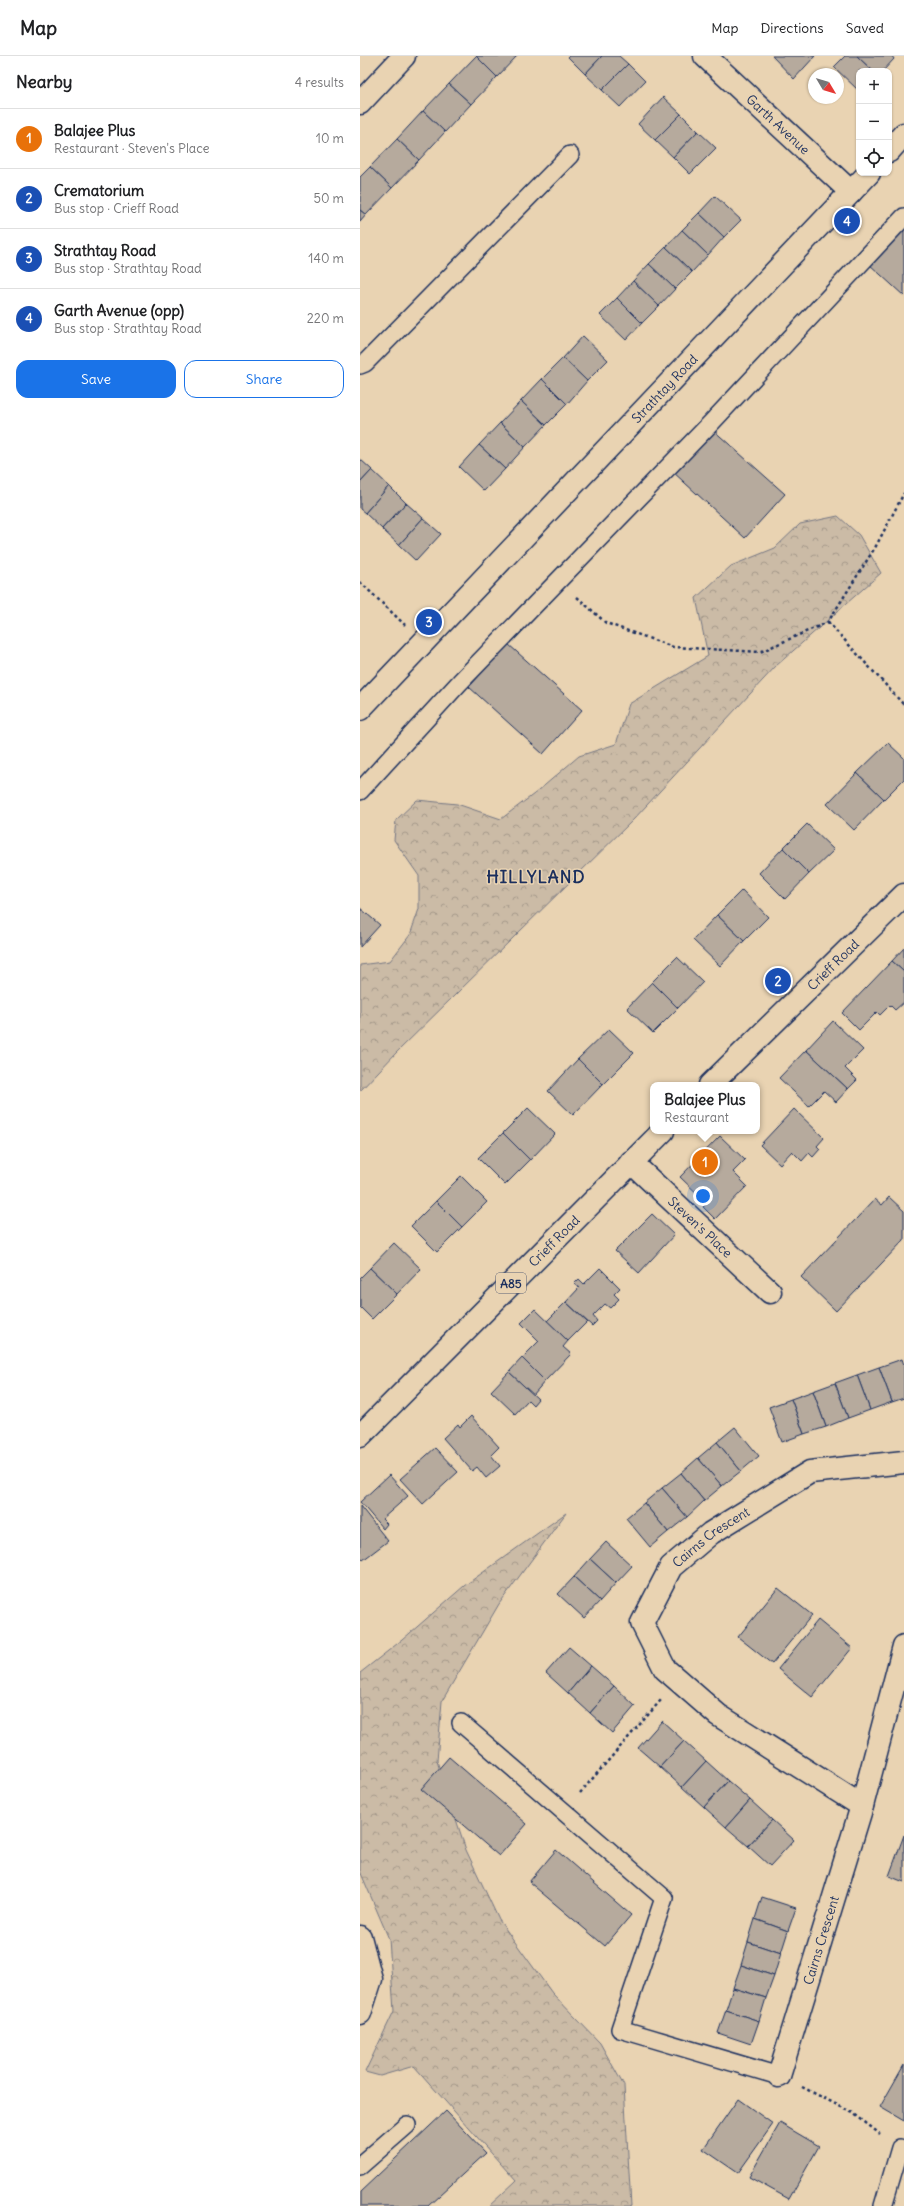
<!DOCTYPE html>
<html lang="en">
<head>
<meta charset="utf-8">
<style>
  :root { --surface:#fff; --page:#f6f6f6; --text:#202124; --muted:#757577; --line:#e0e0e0; --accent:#1a73e8 }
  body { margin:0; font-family:Delius,sans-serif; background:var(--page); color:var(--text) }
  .controls { position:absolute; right:12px; top:12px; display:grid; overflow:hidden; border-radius:8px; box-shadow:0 1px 3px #0004 }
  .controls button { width:36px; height:36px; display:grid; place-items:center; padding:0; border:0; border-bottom:1px solid var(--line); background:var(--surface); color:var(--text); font:20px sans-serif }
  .compass { position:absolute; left:448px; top:12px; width:36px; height:36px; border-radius:50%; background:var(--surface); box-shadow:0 1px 3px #0004; rotate:128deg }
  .you { position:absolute; left:343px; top:1140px; width:14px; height:14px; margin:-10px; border:3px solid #fff; border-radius:50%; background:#1a73e8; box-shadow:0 0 0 6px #1a73e833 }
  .badge { display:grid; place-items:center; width:26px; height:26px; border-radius:50%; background:var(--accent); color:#fff; font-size:13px; font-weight:700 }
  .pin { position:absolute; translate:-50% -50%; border:2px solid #fff; box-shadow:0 1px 4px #0006 }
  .popup { position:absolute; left:290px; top:1026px; width:110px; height:52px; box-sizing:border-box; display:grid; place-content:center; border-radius:8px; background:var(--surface); filter:drop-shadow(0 1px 3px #0005); font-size:13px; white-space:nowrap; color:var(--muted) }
  .popup b { font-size:15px; color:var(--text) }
  .popup::after { content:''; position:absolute; left:50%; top:100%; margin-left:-8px; border:8px solid transparent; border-top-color:var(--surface) }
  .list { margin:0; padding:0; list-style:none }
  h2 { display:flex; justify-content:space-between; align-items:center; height:52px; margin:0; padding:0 16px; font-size:17px }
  h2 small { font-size:13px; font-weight:400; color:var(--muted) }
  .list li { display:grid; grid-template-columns:26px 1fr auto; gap:12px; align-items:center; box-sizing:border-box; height:60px; padding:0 16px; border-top:1px solid var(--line) }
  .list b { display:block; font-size:15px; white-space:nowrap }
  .list p { margin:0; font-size:13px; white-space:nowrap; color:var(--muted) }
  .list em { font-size:13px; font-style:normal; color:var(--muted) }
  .actions { display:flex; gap:8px; padding:12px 16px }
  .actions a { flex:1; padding:9px 0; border:1px solid var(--accent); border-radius:12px; text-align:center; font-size:14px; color:var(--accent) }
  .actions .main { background:var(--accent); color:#fff }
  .icon { flex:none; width:22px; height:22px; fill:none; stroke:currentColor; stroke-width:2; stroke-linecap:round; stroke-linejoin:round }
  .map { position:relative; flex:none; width:544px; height:2150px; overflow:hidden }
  header { display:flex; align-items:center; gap:24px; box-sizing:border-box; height:56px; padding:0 20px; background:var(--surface); border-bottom:1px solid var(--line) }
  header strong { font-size:19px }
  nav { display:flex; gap:22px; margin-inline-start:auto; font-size:14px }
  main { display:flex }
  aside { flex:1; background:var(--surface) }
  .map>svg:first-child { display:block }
  .forest { fill:url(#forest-crowns); stroke:#737582 }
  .building { fill:#b6aa9d; stroke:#1b2f5e }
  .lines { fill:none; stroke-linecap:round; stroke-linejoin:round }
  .service-casing { stroke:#1b2f5e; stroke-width:20 }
  .minor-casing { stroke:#1b2f5e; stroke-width:25 }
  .primary-casing { stroke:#1b2f5e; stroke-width:25 }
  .path { stroke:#1b2f5e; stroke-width:2.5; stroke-dasharray:3 3; stroke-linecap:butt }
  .service { stroke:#e9d3b2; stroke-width:17 }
  .minor { stroke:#e9d3b2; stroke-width:22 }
  .primary { stroke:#e9d3b2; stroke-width:22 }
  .labels { text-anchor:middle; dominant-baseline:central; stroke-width:3; stroke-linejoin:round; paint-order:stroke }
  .shield { fill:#e9d3b2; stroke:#596077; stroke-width:1 }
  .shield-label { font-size:12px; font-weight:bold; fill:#1b2f5e }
  .street-label { font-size:13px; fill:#1b2f5e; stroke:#e9d3b2 }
  .district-label { font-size:17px; font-weight:bold; letter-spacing:1px; fill:#1b2f5e; stroke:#e9d3b2 }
</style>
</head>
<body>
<header>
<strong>Map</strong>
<nav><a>Map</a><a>Directions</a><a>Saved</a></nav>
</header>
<main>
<aside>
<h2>Nearby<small>4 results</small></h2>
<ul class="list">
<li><span class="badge" style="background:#e8710a">1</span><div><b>Balajee Plus</b><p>Restaurant · Steven's Place</p></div><em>10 m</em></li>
<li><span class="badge" style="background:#1a4fb4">2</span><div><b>Crematorium</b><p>Bus stop · Crieff Road</p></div><em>50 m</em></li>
<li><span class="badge" style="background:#1a4fb4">3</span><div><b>Strathtay Road</b><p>Bus stop · Strathtay Road</p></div><em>140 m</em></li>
<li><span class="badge" style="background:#1a4fb4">4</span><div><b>Garth Avenue (opp)</b><p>Bus stop · Strathtay Road</p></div><em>220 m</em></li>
</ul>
<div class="actions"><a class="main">Save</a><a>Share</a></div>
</aside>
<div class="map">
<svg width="544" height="2150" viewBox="0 0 544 2150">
  <defs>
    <pattern id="forest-crowns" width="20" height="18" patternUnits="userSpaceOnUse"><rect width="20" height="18" fill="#cbbba6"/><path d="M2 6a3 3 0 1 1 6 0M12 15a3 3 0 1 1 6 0" fill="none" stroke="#a4988a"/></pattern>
  </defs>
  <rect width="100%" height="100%" fill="#e9d3b2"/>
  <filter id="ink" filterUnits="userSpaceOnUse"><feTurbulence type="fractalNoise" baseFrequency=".025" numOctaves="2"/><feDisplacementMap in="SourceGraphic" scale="8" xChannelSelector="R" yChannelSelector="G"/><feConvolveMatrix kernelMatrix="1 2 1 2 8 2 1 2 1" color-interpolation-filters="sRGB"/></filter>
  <g filter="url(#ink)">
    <g class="forest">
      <path d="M478 460 499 479 521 517 416 610 274 763 36 997 0 1035V909L30 905 50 879 59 853V820L34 784 36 764 57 744 97 748 141 763 178 735 219 700 256 688 269 648 348 600 336 542 371 510 415 492 440 468Z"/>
      <path d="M206 1457 139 1548 82 1645 77 1705 106 1794 139 1864 192 1937 240 1987 264 2030 271 2150H129L156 2125 54 2010 20 2020 5 2016 34 1955 29 1883 0 1815V1617L42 1584 104 1530Z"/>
    </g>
    <g class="building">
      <path d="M116 0H157L137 21Z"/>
      <path d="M116 0 137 21 111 48 89 28Z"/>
      <path d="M209 0H242L225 18 208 1Z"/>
      <path d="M242 0H259L268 8 242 34 225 18Z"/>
      <path d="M412 0H455L434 23Z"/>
      <path d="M485 0H497L513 15H499V35L474 11Z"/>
      <path d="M497 0H532L534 3 523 15H513Z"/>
      <path d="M268 8 285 25 260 51 242 34Z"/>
      <path d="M89 28 111 48 85 76 63 55Z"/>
      <path d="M303 41 321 58 295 84 278 68Z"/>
      <path d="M63 55 85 76 59 104 37 83Z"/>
      <path d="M321 58 338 75 313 101 295 84Z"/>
      <path d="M338 75 356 92 330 118 313 101Z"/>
      <path d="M37 83 59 104 32 132 10 111Z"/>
      <path d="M10 111 32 132 6 159 0 154V121Z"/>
      <path d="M355 140 381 164 364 181 339 157Z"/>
      <path d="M0 154 6 159 0 166Z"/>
      <path d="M339 157 364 181 348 199 322 174Z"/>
      <path d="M544 170V240L509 208Z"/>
      <path d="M322 174 348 199 332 216 306 191Z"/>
      <path d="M306 191 332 216 315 233 289 208Z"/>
      <path d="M289 208 315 233 299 250 273 225Z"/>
      <path d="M273 225 299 250 282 267 257 242Z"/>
      <path d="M257 242 282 267 266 284 240 259Z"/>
      <path d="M223 280 248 304 227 325 203 302Z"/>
      <path d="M203 302 227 325 207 348 182 323Z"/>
      <path d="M182 323 207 348 186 369 161 345Z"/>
      <path d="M161 345 186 369 165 391 140 367Z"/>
      <path d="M140 367 165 391 145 413 119 389Z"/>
      <path d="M351 372 425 438 385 482 312 415Z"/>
      <path d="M119 389 145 413 124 435 99 411Z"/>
      <path d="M0 403 12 414 0 427Z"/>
      <path d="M12 414 29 430 5 457 0 453V427Z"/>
      <path d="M29 430 46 447 22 473 5 457Z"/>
      <path d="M46 447 63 462 39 489 22 473Z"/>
      <path d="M63 462 81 478 56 505 39 489Z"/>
      <path d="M148 588 222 654 183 698 109 631Z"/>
      <path d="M528 687 544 702V723L524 743 497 717Z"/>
      <path d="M497 717 524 743 494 774 467 748Z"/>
      <path d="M447 768 474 794 449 818 423 792Z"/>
      <path d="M423 792 449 818 425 843 399 817Z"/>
      <path d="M382 834 408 861 384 885 357 859Z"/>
      <path d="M0 852 20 869 0 891Z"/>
      <path d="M357 859 384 885 360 910 333 884Z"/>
      <path d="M544 892V916L532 905Z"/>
      <path d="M317 901 343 926 318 952 292 926Z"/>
      <path d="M532 905 544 916V946L535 954 530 949 520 959 517 956 499 974 482 957Z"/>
      <path d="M292 926 318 952 293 977 267 952Z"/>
      <path d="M473 965 503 994 485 1012 497 1024 488 1033 446 994Z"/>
      <path d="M249 973 274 997 243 1028 218 1003Z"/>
      <path d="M446 994 488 1033 476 1046 464 1035 449 1050 419 1022Z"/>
      <path d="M218 1003 243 1028 213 1059 188 1035Z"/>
      <path d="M168 1052 195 1078 170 1104 143 1077Z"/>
      <path d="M434 1053 464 1082 457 1090 460 1093 453 1101 449 1097 442 1105 432 1095 420 1108 400 1089Z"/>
      <path d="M143 1077 170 1104 145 1129 118 1102Z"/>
      <path d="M360 1080 385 1104 373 1116 387 1130 355 1163 343 1151 347 1147 320 1121Z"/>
      <path d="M101 1120 127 1146 102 1171 76 1145Z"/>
      <path d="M529 1141 544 1155V1184L476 1255 441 1221 515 1143 522 1149Z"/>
      <path d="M76 1145 102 1171 77 1196 51 1170Z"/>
      <path d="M292 1158 314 1179 279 1217 255 1195Z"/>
      <path d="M34 1187 61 1213 37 1238 10 1212Z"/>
      <path d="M10 1212 37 1238 12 1263 0 1251V1222Z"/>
      <path d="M240 1212 260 1232 254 1238 259 1243 250 1252 245 1248 233 1260 237 1265 232 1270 206 1246 219 1232 214 1228 219 1223 224 1228Z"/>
      <path d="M206 1246 227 1266 208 1285 187 1265Z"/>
      <path d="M175 1253 208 1285 203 1291 211 1298 185 1325 162 1302 179 1285 161 1267Z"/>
      <path d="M162 1302 185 1325 173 1339 149 1316Z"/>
      <path d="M542 1303 544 1309V1342L532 1346 519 1311Z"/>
      <path d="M519 1311 532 1346 510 1354 497 1319Z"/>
      <path d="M149 1316 178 1343 173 1349 168 1344 155 1358 131 1335Z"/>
      <path d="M497 1319 510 1354 488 1362 475 1327Z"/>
      <path d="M475 1327 488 1362 466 1371 453 1335Z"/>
      <path d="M453 1335 466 1371 444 1378 431 1343Z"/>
      <path d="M431 1343 444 1378 422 1386 409 1351Z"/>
      <path d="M111 1360 139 1391 131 1399 140 1410 126 1422 117 1411 112 1415 83 1382 98 1368 100 1371Z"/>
      <path d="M375 1371 399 1400 381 1415 357 1386Z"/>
      <path d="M357 1386 381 1415 362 1430 338 1402Z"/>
      <path d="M75 1392 98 1416 63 1448 40 1423Z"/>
      <path d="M338 1402 362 1430 344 1445 321 1417Z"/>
      <path d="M321 1417 344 1445 327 1461 302 1432Z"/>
      <path d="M29 1419 48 1440 22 1463 27 1468 23 1473 0 1446Z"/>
      <path d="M302 1432 327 1461 308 1476 284 1447Z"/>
      <path d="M284 1447 308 1476 290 1491 266 1462Z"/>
      <path d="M0 1450 28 1485 3 1504 0 1500Z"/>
      <path d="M246 1486 272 1510 256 1527 230 1503Z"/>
      <path d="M230 1503 256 1527 240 1545 214 1521Z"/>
      <path d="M214 1521 240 1545 224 1562 198 1538Z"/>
      <path d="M418 1532 452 1559 412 1608 378 1581Z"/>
      <path d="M458 1564 492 1592 452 1641 418 1613Z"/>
      <path d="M209 1591 231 1610 208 1637 186 1617Z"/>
      <path d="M231 1610 254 1630 230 1657 208 1637Z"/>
      <path d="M254 1630 275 1650 252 1677 230 1657Z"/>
      <path d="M302 1665 324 1685 300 1711 278 1692Z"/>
      <path d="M324 1685 346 1705 322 1731 300 1711Z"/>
      <path d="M89 1701 167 1768 139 1800 61 1733Z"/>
      <path d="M346 1705 368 1725 344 1751 322 1731Z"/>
      <path d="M368 1725 390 1744 366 1771 344 1751Z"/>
      <path d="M390 1744 412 1764 388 1790 366 1771Z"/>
      <path d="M412 1764 434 1784 410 1810 388 1790Z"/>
      <path d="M544 1779V1826L529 1820Z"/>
      <path d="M196 1794 271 1859 245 1890 169 1826Z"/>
      <path d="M402 1841 436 1852 428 1875 395 1863Z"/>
      <path d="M395 1863 428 1875 421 1897 388 1886Z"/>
      <path d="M388 1886 421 1897 414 1920 381 1909Z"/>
      <path d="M381 1909 414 1920 406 1942 373 1932Z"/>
      <path d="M373 1932 406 1942 399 1965 366 1954Z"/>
      <path d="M366 1954 399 1965 391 1988 358 1977Z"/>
      <path d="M544 2009V2065L520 2051Z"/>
      <path d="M378 2043 413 2068 378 2117 343 2093Z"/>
      <path d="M86 2055 126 2097 68 2150H0V2136Z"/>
      <path d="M420 2067 459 2090 429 2143 389 2121Z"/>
    </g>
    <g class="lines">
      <defs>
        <g id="service">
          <path d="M0 309 5 307 210 99"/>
          <path d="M0 735 100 626 352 366 544 161"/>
          <path d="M101 1667 304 1842 260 1973 419 2020"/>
          <path d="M0 2110 47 2069"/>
          <path d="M523 2150 540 2092"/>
        </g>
        <g id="minor">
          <path id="s1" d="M345 0 491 136"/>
          <path d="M0 47 44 0"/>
          <path d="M529 95 544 78"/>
          <path id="s2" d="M0 653 509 117"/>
          <path id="s3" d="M271 1106 410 1236"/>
          <path id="s4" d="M502 1750 358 1659 305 1613 282 1567 311 1511 351 1477 450 1416 544 1406"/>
          <path d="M0 1881 11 1923 0 1957"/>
          <path id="s5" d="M419 2020 502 1750 544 1590"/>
        </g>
        <g id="primary">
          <path id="s6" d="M350 1029 544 839"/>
          <path id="s7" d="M0 1380 303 1075"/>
        </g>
      </defs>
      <use href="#service" class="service-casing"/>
      <use href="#minor" class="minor-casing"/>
      <use href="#primary" class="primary-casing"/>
      <g class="path">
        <path d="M0 526 45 569"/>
        <path d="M217 541 246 567 313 591 400 596 468 566 516 490 544 437"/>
        <path d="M468 566 544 649"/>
        <path d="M220 1737 301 1644"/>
        <path d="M442 2031 493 2057 520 2078"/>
      </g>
      <use href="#service" class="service"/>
      <use href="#minor" class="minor"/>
      <use href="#primary" class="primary"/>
    </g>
  </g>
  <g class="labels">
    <rect class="shield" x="136" y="1217" width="30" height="20" rx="3"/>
    <g class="shield-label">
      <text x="151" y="1227">A85</text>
    </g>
    <g class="street-label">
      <text stroke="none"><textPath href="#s1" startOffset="100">Garth Avenue</textPath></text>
      <text stroke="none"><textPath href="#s2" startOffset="442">Strathtay Road</textPath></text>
      <text stroke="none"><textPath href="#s6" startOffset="172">Crieff Road</textPath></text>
      <text stroke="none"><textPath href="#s3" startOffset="95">Steven's Place</textPath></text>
      <text stroke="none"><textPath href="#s7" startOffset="275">Crieff Road</textPath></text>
      <text stroke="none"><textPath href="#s4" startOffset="405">Cairns Crescent</textPath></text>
      <text stroke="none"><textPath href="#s5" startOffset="142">Cairns Crescent</textPath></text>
    </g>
    <g class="district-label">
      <text x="176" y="821">HILLYLAND</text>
    </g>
  </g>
</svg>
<div class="controls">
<button>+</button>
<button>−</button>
<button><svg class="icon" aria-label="locate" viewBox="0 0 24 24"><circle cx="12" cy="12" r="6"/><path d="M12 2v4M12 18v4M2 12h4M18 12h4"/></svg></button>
</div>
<svg class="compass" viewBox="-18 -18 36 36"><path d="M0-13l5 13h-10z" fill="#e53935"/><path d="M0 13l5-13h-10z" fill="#757577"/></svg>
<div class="you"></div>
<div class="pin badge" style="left:345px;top:1106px;background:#e8710a">1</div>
<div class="popup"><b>Balajee Plus</b>Restaurant</div>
<div class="pin badge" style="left:418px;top:925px;background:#1a4fb4">2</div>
<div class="pin badge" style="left:69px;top:566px;background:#1a4fb4">3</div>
<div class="pin badge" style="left:487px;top:165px;background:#1a4fb4">4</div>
</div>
</main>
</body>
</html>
